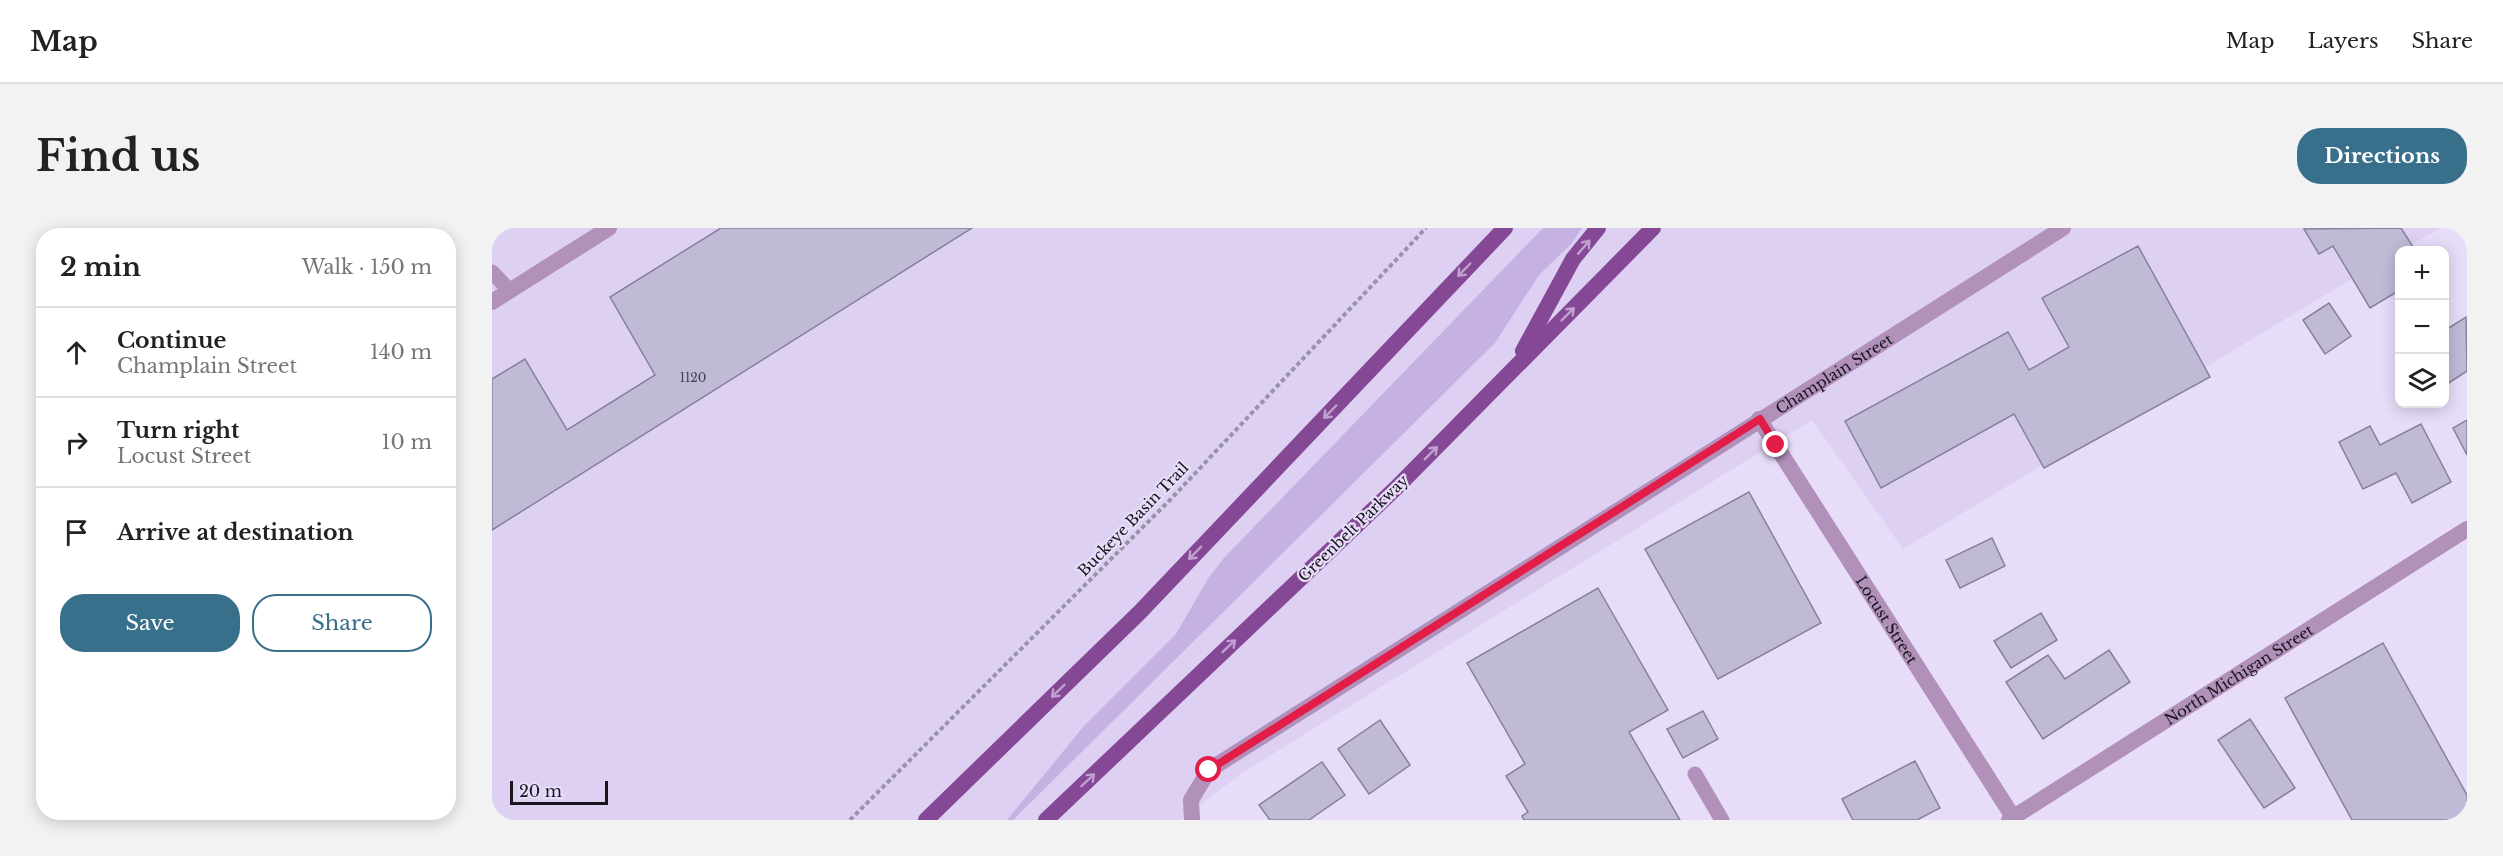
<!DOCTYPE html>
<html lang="en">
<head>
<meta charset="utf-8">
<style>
  :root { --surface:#fff; --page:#f2f2f2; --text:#222; --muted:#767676; --line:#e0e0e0; --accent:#386f8a }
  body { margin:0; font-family:"Libre Baskerville",serif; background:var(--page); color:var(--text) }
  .controls { position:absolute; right:18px; top:18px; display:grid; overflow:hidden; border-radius:12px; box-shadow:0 3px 15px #0003 }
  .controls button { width:54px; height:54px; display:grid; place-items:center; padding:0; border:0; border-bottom:2px solid var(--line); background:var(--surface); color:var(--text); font:30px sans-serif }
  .scale { position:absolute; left:18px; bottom:15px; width:98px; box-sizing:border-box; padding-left:6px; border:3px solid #18151e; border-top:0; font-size:16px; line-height:21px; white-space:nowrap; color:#18151e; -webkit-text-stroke:4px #e7ddf9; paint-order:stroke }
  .stop { position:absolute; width:18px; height:18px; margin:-14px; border:4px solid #e11d48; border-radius:50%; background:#fff }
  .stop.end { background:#e11d48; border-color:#fff; box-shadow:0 2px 6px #0008 }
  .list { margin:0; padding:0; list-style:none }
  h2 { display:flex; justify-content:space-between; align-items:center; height:78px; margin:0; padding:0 24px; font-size:26px }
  h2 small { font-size:20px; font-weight:400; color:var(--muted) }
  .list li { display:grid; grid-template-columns:39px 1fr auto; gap:18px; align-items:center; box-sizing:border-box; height:90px; padding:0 24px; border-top:2px solid var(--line) }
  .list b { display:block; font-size:22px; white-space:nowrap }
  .list p { margin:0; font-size:20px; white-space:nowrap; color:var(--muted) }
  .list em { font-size:20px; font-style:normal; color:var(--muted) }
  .actions { display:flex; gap:12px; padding:18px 24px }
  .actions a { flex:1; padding:14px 0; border:2px solid var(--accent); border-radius:24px; text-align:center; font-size:21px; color:var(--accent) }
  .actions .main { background:var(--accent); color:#fff }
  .icon { flex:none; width:33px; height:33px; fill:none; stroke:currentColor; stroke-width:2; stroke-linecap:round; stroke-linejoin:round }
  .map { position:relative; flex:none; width:1975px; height:592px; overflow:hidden; border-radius:24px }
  header { display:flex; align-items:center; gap:36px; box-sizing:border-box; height:84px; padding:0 30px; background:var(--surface); border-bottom:2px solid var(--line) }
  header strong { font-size:28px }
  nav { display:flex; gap:33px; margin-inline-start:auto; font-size:21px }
  .intro { display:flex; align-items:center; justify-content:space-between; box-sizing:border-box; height:144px; padding:0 36px }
  h1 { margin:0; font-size:42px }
  .button { padding:15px 27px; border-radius:24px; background:var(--accent); color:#fff; font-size:21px; font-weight:700 }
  main { display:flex; gap:36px; padding:0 36px }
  aside { flex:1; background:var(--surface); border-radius:24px; box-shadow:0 3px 15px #0003 }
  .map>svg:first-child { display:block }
  .built { fill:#ddd0f3 }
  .green { fill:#c5b2e3 }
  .building { fill:#c0bad6; stroke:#86819b; stroke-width:1.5 }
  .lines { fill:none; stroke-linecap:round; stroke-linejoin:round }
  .path { stroke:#9a92a7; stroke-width:4; stroke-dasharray:4.5 3; stroke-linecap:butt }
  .service { stroke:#b190ba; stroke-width:15 }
  .minor { stroke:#b190ba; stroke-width:16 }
  .primary { stroke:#844895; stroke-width:16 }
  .oneway { stroke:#bfa1d1 }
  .route { stroke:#e11d48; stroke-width:8 }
  .labels { text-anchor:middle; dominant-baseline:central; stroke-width:4.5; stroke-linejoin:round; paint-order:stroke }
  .number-label { font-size:12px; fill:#423e4c }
  .street-label { font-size:15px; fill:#18151e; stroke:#e7ddf9 }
</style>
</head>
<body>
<header>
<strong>Map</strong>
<nav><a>Map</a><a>Layers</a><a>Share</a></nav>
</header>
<div class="intro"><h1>Find us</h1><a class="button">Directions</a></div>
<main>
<aside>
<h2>2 min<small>Walk · 150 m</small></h2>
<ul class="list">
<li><svg class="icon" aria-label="ahead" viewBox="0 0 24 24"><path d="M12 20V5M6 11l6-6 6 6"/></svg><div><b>Continue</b><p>Champlain Street</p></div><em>140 m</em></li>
<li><svg class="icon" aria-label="right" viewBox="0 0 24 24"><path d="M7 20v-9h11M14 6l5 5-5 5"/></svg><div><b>Turn right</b><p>Locust Street</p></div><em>10 m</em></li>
<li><svg class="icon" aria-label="arrive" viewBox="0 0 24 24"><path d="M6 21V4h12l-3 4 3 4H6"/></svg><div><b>Arrive at destination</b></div></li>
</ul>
<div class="actions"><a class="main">Save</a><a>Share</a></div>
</aside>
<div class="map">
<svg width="1975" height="592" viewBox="0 0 1975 592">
  <rect width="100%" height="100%" fill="#e7ddf9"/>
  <path class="built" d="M0 0H1949L1908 22 1411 321 1320 192 750 545 688 592H0Z"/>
  <path class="green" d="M1051 0H1090L1080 15 1047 47 1003 115 521 592H515L592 498 684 406 717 349 732 330Z"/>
  <g class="building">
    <path d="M229 0H480L0 302V151L33 131 75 202 163 147 118 69Z"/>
    <path d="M1909 0 1923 22H1908V62L1878 80 1841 18 1827 26 1812 1Z"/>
    <path d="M1646 18 1718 149 1552 240 1522 186 1389 260 1353 193 1516 104 1537 142 1577 119 1550 70Z"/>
    <path d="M1837 75 1859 108 1833 126 1811 92Z"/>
    <path d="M1974 89 1975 143 1952 158V103Z"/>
    <path d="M1975 192V227L1961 200Z"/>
    <path d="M1929 196 1959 254 1920 275 1904 245 1871 261 1847 214 1878 198 1888 217Z"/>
    <path d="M1257 264 1329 395 1226 451 1153 321Z"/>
    <path d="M1500 310 1513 338 1468 360 1454 332Z"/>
    <path d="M1106 360 1176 482 1137 504 1188 592H1032L1030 588 1036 584 1014 548 1033 536 975 435Z"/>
    <path d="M1549 385 1565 412 1519 440 1502 413Z"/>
    <path d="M1891 415 1975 567V592H1860L1793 470Z"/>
    <path d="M1617 422 1638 454 1551 511 1514 454 1556 427 1573 451Z"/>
    <path d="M1211 483 1226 511 1191 530 1175 501Z"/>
    <path d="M1758 491 1803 560 1772 580 1726 512Z"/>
    <path d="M888 492 918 537 877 566 846 521Z"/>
    <path d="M1423 533 1448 580 1425 592H1361L1350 571Z"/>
    <path d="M830 534 853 567 817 592H778L767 577Z"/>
  </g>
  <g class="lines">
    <path class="path" d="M358 592 678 272 934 0"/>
    <g class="service">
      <path d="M0 44 18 63"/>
      <path d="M1203 546 1230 592"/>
    </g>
    <g class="minor">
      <path d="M0 74 117 0"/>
      <path id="s1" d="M1267 191 1523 592"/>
      <path id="s2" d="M700 592 699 572 717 542 1571 0"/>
      <path id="s3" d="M1517 592 1975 301"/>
    </g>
    <g class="primary">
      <path d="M1031 123 1081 31 1106 0"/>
      <path d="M434 592 648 384 1013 0"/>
      <path d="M554 592 905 259 1161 0"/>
    </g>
  </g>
  <defs><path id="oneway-shaft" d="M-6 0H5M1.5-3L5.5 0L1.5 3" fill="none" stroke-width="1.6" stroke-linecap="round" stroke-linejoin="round" transform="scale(1.5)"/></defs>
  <g class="oneway">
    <use href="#oneway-shaft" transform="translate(1092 19) rotate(-49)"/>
    <use href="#oneway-shaft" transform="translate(972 42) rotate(134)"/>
    <use href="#oneway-shaft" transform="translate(1076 86) rotate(-45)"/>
    <use href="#oneway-shaft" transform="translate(838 184) rotate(134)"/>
    <use href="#oneway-shaft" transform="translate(939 225) rotate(-45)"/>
    <use href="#oneway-shaft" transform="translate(703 325) rotate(134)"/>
    <use href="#oneway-shaft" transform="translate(737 418) rotate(-43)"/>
    <use href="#oneway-shaft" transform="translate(566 463) rotate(136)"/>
    <use href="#oneway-shaft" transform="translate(596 552) rotate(-43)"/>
  </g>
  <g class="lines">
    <path class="route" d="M717 542 1268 191 1284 217"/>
  </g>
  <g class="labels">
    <g class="number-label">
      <text x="201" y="149">1120</text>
    </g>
    <g class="street-label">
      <text stroke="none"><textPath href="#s2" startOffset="795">Champlain Street</textPath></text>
      <text transform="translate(641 291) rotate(-46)">Buckeye Basin Trail</text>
      <text transform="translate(861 300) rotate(-44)">Greenbelt Parkway</text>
      <text stroke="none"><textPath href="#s1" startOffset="238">Locust Street</textPath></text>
      <text stroke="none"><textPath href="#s3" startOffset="272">North Michigan Street</textPath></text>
    </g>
  </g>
</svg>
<div class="controls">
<button>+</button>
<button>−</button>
<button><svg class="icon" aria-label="layers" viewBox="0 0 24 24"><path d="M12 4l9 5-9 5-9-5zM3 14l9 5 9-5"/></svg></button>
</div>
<div class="scale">20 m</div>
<div class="stop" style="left:717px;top:542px"></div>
<div class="stop end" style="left:1284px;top:217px"></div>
</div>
</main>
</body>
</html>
